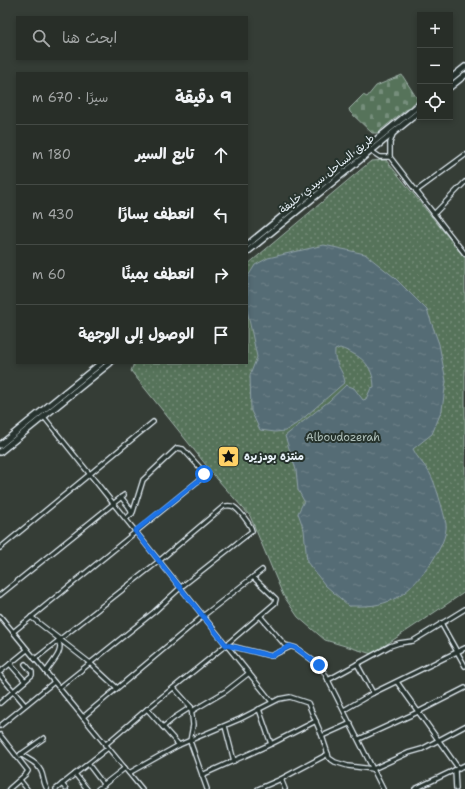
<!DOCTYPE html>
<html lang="ar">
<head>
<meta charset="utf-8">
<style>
  :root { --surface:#282e28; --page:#303630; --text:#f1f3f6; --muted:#a5a8a8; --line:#444a45 }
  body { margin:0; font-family:"Shantell Sans","Playpen Sans Arabic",sans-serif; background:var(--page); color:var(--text); direction:rtl }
  .controls { position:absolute; right:12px; top:12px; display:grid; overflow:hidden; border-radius:0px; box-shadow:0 2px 6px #0003 }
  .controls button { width:36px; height:36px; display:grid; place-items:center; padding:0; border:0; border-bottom:1px solid var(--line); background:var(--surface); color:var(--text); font:20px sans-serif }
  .stop { position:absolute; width:12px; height:12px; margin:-9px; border:3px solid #1a73e8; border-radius:50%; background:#fff }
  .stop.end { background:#1a73e8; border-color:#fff; box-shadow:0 1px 4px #0008 }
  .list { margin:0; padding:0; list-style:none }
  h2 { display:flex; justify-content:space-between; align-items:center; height:52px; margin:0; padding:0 16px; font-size:17px }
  h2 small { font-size:13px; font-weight:400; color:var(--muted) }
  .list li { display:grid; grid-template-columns:26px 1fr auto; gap:12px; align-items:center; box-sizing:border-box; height:60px; padding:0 16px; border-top:1px solid var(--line) }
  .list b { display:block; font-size:15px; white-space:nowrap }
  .list em { font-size:13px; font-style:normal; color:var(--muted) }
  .icon { flex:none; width:22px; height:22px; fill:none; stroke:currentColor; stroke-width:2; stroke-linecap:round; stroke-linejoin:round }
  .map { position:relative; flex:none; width:465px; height:789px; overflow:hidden; direction:ltr }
  .search { position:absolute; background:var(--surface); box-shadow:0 2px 6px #0003; left:16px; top:16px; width:232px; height:44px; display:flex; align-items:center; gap:10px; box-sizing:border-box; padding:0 14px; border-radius:0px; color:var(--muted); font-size:15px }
  .panel { position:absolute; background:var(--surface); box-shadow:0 2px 6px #0003; left:16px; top:72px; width:232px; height:292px; border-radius:0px; direction:rtl }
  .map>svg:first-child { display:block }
  .grass { fill:url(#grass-dots); stroke:#9fb2a9 }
  .cemetery { fill:url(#cemetery-stones); stroke:#9fb2a9 }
  .water { fill:url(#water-ripples); stroke:#90a1a9 }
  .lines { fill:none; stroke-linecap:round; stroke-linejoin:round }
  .minor-casing { stroke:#e8f1f8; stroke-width:6 }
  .highway-casing { stroke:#e8f1f8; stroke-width:8 }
  .minor { stroke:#26332d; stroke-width:3.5 }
  .highway { stroke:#26332d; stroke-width:5 }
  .route { stroke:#1a73e8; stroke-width:5 }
  .labels { text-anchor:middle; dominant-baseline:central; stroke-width:4; stroke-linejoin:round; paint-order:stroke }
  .street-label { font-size:11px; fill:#e8f1f8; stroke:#26332d }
  .park-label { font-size:11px; fill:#aebfb9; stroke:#26332d }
  .poi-label { font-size:11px; font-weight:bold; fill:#e8f1f8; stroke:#26332d; text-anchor:start }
</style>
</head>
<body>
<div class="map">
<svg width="465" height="789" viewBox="0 0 465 789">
  <defs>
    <pattern id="grass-dots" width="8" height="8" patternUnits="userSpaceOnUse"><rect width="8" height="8" fill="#56735a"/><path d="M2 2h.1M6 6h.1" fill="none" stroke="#768e7b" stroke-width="1.8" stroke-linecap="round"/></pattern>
    <pattern id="cemetery-stones" width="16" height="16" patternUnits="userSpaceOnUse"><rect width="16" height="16" fill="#56735a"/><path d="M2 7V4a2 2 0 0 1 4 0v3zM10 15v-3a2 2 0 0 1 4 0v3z" fill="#768e7b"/></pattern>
    <pattern id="water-ripples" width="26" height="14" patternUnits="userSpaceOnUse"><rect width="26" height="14" fill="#556c74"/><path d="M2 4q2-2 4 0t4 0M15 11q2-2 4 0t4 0" fill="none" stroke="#6d8189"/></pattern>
  </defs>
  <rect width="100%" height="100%" fill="#353d36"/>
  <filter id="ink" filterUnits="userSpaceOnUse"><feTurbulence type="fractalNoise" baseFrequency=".025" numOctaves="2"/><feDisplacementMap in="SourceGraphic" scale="8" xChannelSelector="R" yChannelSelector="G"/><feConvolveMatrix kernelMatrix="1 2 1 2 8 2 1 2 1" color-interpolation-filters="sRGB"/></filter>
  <g filter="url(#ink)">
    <path class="grass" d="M386 160 465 258V592L372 654 325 640 298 617 283 595 250 516 218 480 131 371 134 363H247V265L371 161Z"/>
    <path class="cemetery" d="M402 75 418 100 377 133H372L350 112 349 109 363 95 367 97 376 86Z"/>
    <path class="water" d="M324 245 365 254 394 277 427 310 439 344 446 381 442 410 432 434 413 449C417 458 424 464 429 472 435 481 444 513 446 524 449 545 414 590 396 598 378 607 368 606 349 606L325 585 307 562 304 530 298 513 304 501 298 490 296 470 285 436 329 401 346 385 354 388 363 400 366 399 371 388 374 387C373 364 360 355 340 348L335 350C333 363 343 369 345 382L299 422 285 431 275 432 260 430 251 411 250 375 257 357 247 310V278L255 265 268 258Z"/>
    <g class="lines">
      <defs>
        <g id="minor">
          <path d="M393 134 390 143V157L465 254"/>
          <path d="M371 151 380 157H390"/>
          <path d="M416 191 465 155"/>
          <path d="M434 214 465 182"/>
          <path d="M44 417 272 702"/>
          <path d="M121 497 129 507 132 514"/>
          <path d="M0 548 153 422"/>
          <path d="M0 595 124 495"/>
          <path d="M0 616 142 789"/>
          <path d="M260 616 285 645 296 648 319 665 324 672 383 789"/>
          <path d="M31 617 90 663 117 688"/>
          <path d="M441 623 465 666"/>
          <path d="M13 632 203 477 204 472 183 449 177 448 143 480 133 512 126 519"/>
          <path d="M227 645 271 656 290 647"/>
          <path d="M35 659 159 561 224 506C227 506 231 505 234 507 239 510 251 525 252 531L180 588 154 612 59 688"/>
          <path d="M10 664 25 681"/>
          <path d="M357 664 373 693"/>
          <path d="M0 672 27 650"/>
          <path d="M46 672C51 663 65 651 58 641"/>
          <path d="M0 675 25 705"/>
          <path d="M328 680 390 646 399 643 413 641 465 609"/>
          <path d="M397 682 459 769"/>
          <path d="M174 688 191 707 193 725 190 741 207 789"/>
          <path d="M0 703 32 675V672L25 664"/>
          <path d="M147 709 226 645 275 603 276 599 253 577"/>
          <path d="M259 709 271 744"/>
          <path d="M344 710 373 693 465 648"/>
          <path d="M192 711 226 691 249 673"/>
          <path d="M83 717 203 616 262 570"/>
          <path d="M0 726 54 682"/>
          <path d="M225 726 234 761"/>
          <path d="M163 727 174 718 191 707"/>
          <path d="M0 735 28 771 26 774 9 789"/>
          <path d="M322 736 351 723"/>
          <path d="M359 739 418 712 465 688"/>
          <path d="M105 745 147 709 179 745"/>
          <path d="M21 754C29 761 35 760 41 771 44 777 43 783 47 789"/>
          <path d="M328 754 329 758 335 762 348 766 373 769 408 753 422 749 465 726"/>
          <path d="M20 755 44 738"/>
          <path d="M88 764 104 785"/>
          <path d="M455 770 456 789"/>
          <path d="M129 773 179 745 240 719 279 699 290 697 308 703 322 736 328 754 281 779 258 789"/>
          <path d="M75 774 87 789"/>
          <path d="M202 775 271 744 316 721"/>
          <path d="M281 779 285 789"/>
          <path d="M20 780 27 789"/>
          <path d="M62 784 66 789"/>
          <path d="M56 789 108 748"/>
          <path d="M98 789 125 768"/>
          <path d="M415 789 465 765"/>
        </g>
        <g id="highway">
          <path d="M450 79 465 67"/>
          <path d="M450 87 465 75"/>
          <path d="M247 245 420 104"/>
          <path d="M247 252 420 111"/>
          <path d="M0 445 101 363"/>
          <path d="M0 452 110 363"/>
        </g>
      </defs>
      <use href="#minor" class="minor-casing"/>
      <use href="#highway" class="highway-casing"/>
      <use href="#minor" class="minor"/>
      <use href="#highway" class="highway"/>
    </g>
  </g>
  <g class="lines" filter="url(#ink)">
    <path class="route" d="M204 474 203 477 135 531 226 645 271 656 290 646 296 648 319 665"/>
  </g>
  <defs>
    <symbol id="sight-square" viewBox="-11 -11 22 22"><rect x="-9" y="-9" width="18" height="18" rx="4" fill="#ffd166" stroke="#26332d"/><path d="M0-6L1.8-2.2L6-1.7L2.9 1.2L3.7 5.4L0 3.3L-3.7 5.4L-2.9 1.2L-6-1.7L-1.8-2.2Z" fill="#111"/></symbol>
  </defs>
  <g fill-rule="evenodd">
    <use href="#sight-square" x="216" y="444" width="25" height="25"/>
  </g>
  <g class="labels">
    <g class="street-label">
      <text transform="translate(327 174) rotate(-39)">طريق الساحل سيدي خليفة</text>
    </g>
    <g class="park-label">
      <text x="343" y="437">Alboudozerah</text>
    </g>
    <g class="poi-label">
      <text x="244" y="456">منتزه بودزيره</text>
    </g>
  </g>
</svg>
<div class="controls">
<button>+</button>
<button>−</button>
<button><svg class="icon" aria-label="locate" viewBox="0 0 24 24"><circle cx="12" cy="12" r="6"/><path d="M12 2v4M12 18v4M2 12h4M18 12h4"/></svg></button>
</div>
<div class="stop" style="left:204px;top:474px"></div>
<div class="stop end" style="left:319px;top:665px"></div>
<div class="search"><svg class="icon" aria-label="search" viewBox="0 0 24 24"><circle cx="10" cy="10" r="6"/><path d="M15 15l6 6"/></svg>ابحث هنا</div>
<section class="panel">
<h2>9 دقيقة<small>سيرًا · 670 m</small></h2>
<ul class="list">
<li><svg class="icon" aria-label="ahead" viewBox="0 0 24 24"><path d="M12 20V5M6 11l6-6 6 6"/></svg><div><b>تابع السير</b></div><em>180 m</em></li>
<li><svg class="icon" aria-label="left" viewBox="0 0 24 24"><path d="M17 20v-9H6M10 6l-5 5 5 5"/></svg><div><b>انعطف يسارًا</b></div><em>430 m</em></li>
<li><svg class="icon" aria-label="right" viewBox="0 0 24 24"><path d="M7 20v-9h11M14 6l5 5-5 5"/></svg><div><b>انعطف يمينًا</b></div><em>60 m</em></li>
<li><svg class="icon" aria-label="arrive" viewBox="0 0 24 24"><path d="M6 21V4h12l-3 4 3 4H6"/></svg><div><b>الوصول إلى الوجهة</b></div></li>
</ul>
</section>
</div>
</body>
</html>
